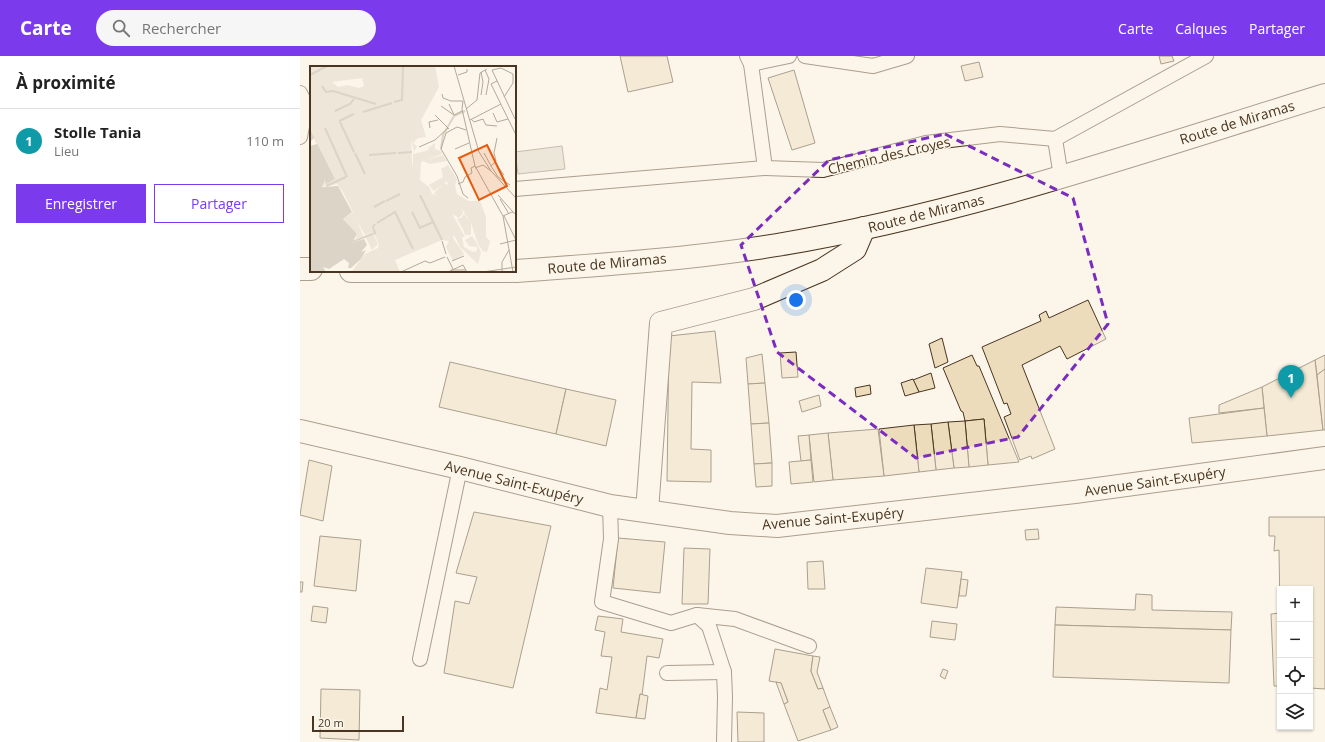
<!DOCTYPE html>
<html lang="fr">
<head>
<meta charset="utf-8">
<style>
  :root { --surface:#fff; --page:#f6f6f6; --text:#222; --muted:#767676; --line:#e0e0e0; --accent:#7c3aed }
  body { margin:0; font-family:"Open Sans",sans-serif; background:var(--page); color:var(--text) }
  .controls { position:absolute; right:12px; bottom:12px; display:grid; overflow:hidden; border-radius:0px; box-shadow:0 1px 3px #0004 }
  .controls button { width:36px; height:36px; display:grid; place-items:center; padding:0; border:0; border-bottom:1px solid var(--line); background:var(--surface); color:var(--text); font:20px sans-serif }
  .scale { position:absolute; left:12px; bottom:10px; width:92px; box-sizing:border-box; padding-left:4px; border:2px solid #4a3520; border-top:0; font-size:11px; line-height:14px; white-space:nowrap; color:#4a3520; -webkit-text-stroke:3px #fbf6e9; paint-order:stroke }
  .you { position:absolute; left:496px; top:244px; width:14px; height:14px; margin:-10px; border:3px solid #fff; border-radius:50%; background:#1a73e8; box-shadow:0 0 0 6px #1a73e833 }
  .badge { display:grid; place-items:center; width:26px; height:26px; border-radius:50%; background:var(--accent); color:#fff; font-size:13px; font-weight:700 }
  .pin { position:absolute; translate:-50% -33px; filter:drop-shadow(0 1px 2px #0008) }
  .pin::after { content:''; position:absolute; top:21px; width:14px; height:12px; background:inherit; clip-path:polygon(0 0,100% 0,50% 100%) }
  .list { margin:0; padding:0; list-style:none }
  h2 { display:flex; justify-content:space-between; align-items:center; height:52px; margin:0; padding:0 16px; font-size:17px }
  h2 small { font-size:13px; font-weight:400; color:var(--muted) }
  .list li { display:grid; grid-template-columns:26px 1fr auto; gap:12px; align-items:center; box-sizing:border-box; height:64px; padding:0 16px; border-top:1px solid var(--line) }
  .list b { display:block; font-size:15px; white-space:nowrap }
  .list p { margin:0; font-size:13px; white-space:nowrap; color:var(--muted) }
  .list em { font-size:13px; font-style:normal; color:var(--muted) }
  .actions { display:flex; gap:8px; padding:12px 16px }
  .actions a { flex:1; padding:9px 0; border:1px solid var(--accent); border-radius:0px; text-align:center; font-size:14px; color:var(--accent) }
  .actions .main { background:var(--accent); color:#fff }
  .icon { flex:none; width:22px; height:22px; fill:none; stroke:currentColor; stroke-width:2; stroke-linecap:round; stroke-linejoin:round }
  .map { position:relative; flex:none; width:1025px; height:686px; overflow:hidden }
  header { display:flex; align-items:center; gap:24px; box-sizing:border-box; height:56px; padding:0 20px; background:var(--accent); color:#fff }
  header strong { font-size:19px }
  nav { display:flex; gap:22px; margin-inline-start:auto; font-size:14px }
  .search { width:280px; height:36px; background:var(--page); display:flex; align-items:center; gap:10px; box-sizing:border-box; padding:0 14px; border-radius:22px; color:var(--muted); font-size:15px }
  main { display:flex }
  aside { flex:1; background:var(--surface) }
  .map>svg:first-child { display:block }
  .water { fill:#dcd4c6; stroke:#887966 }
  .building { fill:#ecdcbc; stroke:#4a3520 }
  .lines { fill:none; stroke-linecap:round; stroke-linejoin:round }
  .lane-casing { stroke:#4a3520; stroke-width:16 }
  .street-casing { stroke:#4a3520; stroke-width:24 }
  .secondary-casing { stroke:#4a3520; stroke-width:24 }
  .primary-casing { stroke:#4a3520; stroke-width:24 }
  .lane { stroke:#fbf6e9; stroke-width:14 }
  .street { stroke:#fbf6e9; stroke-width:22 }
  .secondary { stroke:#fbf6e9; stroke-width:22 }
  .primary { stroke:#fbf6e9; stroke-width:22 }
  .marked { fill:none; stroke:#7b2cbf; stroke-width:3; stroke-dasharray:8 5; stroke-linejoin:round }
  .labels { text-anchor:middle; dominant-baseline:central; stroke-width:3; stroke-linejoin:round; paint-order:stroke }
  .street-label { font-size:14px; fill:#4a3520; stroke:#fbf6e9 }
  .inset-river { fill:none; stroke:#dcd4c6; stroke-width:2 }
  .inset-road { fill:none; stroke:#b4a999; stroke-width:1 }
  .view { fill:#e8590c; fill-opacity:0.15; stroke:#e8590c; stroke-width:2 }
  .inset-edge { fill:none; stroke:#4a3520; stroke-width:2 }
</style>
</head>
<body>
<header>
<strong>Carte</strong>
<div class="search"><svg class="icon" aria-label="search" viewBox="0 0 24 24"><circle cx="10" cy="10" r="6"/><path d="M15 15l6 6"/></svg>Rechercher</div>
<nav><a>Carte</a><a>Calques</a><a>Partager</a></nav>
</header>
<main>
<aside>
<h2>À proximité<small></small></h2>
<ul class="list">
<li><span class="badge" style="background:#0f9aa8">1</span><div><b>Stolle Tania</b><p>Lieu</p></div><em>110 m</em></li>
</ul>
<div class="actions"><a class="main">Enregistrer</a><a>Partager</a></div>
</aside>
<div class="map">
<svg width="1025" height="686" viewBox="0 0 1025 686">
  <rect width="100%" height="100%" fill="#fbf6e9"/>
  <path class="water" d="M262 90 265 113 218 118 215 96Z"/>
  <g class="building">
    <path d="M320 0H367L373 26 328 36Z"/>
    <path d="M859 0H872L874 5 861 8Z"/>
    <path d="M679 6 683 21 665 25 661 10Z"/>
    <path d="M494 14 515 87 492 94 468 22Z"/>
    <path d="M788 244 806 283 767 303 760 290 722 309 755 393 732 403 731 400 720 404 704 361 711 358 707 347 704 348 682 291 741 265 739 259 746 255 749 262Z"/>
    <path d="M415 275 421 327 392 326 391 393 411 394V426L367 425 369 280Z"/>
    <path d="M642 282 648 306 635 312 629 288Z"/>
    <path d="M496 296 498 321 482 322 480 297Z"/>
    <path d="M462 298 465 327 448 328 446 302Z"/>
    <path d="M672 299 677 310H679L719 406 688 409 684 363 665 365 663 356 661 355 643 312Z"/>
    <path d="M1025 299V313L1017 319 1015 304Z"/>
    <path d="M1015 304 1023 374 967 380 962 331Z"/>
    <path d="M150 306 266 333 256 378 139 351Z"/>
    <path d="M1025 313V374H1023L1017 319Z"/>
    <path d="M631 317 635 332 619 336 613 324Z"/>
    <path d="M613 323 619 336 605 340 601 327Z"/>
    <path d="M465 327 469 367 451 368 448 328Z"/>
    <path d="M570 329 571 338 556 341 555 332Z"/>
    <path d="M962 331 964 352 919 357V349Z"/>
    <path d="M266 333 316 344 306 390 256 378Z"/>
    <path d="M519 339 521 350 502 356 499 345Z"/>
    <path d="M964 352 967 380 892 387 889 362Z"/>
    <path d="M684 363 688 409 669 411 665 365Z"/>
    <path d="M665 365 669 411 654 412 648 366Z"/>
    <path d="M648 366 654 412 636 414 631 368Z"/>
    <path d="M469 367 472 407 454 408 451 368Z"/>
    <path d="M631 368 636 414 619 416 614 369Z"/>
    <path d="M614 369 619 416 584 420 579 373Z"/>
    <path d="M578 373 584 420 533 424 528 377Z"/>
    <path d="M528 377 533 424 514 426 509 379Z"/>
    <path d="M509 379 511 404 501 405 498 380Z"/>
    <path d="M9 404 32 410 23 465 0 459Z"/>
    <path d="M511 404 513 426 491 428 489 406Z"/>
    <path d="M472 407V430L456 431 454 408Z"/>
    <path d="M174 456 251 470 213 632 144 617 155 545 169 548 177 521 156 517Z"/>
    <path d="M969 461H1025V633L1010 632V533H980V630H974L971 558 980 557 979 494 974 495 975 480H969Z"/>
    <path d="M738 473 739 483 726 484 725 474Z"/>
    <path d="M20 480 61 484 56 535 14 530Z"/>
    <path d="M318 482 365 486 360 537 313 532Z"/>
    <path d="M384 492 410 493 408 548H382Z"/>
    <path d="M523 505 525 533H508L507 506Z"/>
    <path d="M626 512 662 516 657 552 621 547Z"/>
    <path d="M661 523 668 524 666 540H659Z"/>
    <path d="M0 526H3L2 536H0Z"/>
    <path d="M836 538 852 539V554L932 556 931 574 755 569 756 551 835 554Z"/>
    <path d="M13 550 28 552 26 567 11 565Z"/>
    <path d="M298 560 323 563 321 576 363 583 359 602 347 600 342 639 340 638 336 662 296 657 300 632 307 634 312 601 301 600 305 576 295 574Z"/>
    <path d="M632 565 657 568 655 584 630 581Z"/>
    <path d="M755 569 931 574 929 627 753 621Z"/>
    <path d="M475 593 513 600 511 615 518 633 523 632 530 651 523 654 531 674 498 685 484 648 488 646 481 627 469 625Z"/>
    <path d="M513 600 520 601 517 616 523 632 518 633 511 615Z"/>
    <path d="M643 613 648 615 645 623 640 620Z"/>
    <path d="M476 626 481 627 488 646 484 648Z"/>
    <path d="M21 633 60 634 59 684 20 682Z"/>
    <path d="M340 638 348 640 345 663 336 662Z"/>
    <path d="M530 651 538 671 531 674 523 654Z"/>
    <path d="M437 656 464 657V686H438Z"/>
  </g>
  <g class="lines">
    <defs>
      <g id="lane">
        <path d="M447 0 451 8 465 112 523 114 626 87 700 78 755 83"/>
        <path d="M505 0 573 10 607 0"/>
        <path d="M451 8 489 0"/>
        <path d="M0 37 6 49 0 81"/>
        <path d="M761 121 755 83 906 0"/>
        <path d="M215 133 465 112"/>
        <path d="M310 450 311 483 302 546 371 567 397 559 409 570 424 616 425 641 424 686"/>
        <path d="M397 559 435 563 509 590"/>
        <path d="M120 603 160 412"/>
        <path d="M367 617 424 616"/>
      </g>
      <path id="street" d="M347 455 361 267 454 243 522 214 555 193 564 172"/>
      <path id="secondary" d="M0 375 160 412 310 450 430 467 477 470 775 436 1025 402"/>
      <g id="primary">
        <path d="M0 213H11"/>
        <path d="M51 215H210"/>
        <path d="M215 215C302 209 391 203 477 189 664 158 844 95 1025 39"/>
      </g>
    </defs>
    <use href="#lane" class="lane-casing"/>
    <use href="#street" class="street-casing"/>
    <use href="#secondary" class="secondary-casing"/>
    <use href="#primary" class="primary-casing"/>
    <use href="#lane" class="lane"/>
    <use href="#street" class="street"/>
    <use href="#secondary" class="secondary"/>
    <use href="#primary" class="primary"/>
  </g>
  <path d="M0 0H1025V686H0ZM645 78 773 142 808 268 718 381 616 402 477 296 441 189 529 104Z" fill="#fbf6e9" fill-opacity=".55" fill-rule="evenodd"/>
  <path class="marked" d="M645 78 773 142 808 268 718 381 616 402 477 296 441 189 529 104Z"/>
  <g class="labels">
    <g class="street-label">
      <text transform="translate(937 66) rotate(-17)">Route de Miramas</text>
      <text transform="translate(589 99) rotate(-13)">Chemin des Croyes</text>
      <text transform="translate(626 157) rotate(-14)">Route de Miramas</text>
      <text transform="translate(307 207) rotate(-5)">Route de Miramas</text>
      <text transform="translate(855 425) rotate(-8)">Avenue Saint-Exupéry</text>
      <text transform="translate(214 426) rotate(14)">Avenue Saint-Exupéry</text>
      <text transform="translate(533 462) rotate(-5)">Avenue Saint-Exupéry</text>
    </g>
  </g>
  <g transform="translate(10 10)">
    <rect width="206" height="206" fill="#fbf6e9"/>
    <path d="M0 0H125L129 21 111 54 116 71 108 72 103 77 107 80 104 86 101 73 102 97 103 102V88L119 84 118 82 125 77V83L131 85 132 88 111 96 110 114 119 121 122 128 127 130 124 127 134 117 138 119 137 115 124 125 119 119 133 111 131 103 138 99 147 113 145 120 147 128 158 135H170L176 151V171L180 175 177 186 173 185 168 178 161 157V169H155L153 163 147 153 151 152 154 148 160 156 151 141 153 147 149 152 142 148 155 171H152L154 181 163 186 167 185V181L159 180 155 174 162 170 165 174 171 186 168 198 150 181 144 169 143 172 154 188 143 195 136 181 139 175 132 174 85 194 90 206H38L43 204 55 188 68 182 69 178 64 168 65 158 62 162 64 166 55 169 47 155 53 170 46 173 47 168 33 153 43 146 33 126 27 118 17 120 38 111 12 120 15 114 16 117 25 113 0 63ZM52 12 54 20 49 22 37 19 28 21 22 16ZM133 89 137 95 120 98 113 95ZM63 168 68 178 62 184 55 170Z" fill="#ede6d9" fill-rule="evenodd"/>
    <path d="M0 63 25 113 16 118 15 114 12 121 28 120 42 146 33 153 47 168 42 177 54 173 57 179 51 186 56 184 51 193 41 202H38L39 197 34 193 19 203 13 201 16 206H0V80L7 78 4 72 0 76Z" fill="#dcd4c6"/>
    <path class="inset-river" d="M0 9 17 0M12 20 16 26 23 25 66 38M84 36 92 34 93 0M25 45 40 38 44 33M53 46 82 37M29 55 44 48M30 56 44 86M15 62 37 111M131 83 133 69 144 50 155 45M45 87 55 108M88 87 102 86M59 89 86 87M16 120 36 111M110 129 132 174M76 135 90 128M64 141 75 135M102 146 110 162 123 156M67 157 85 146 103 183M42 176 65 167 63 161 65 158"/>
    <path class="inset-road" d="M144 0 169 86 181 105 206 132M175 4 179 13 176 29M182 4 205 53M182 4 191 2 203 8M171 6 173 16 171 29M148 9 157 6V3M187 15 181 18 206 69M132 28 133 32 141 35H153M194 31 203 17V8M153 35 152 43 165 100 193 150 203 206M139 38 144 49M131 40 144 49 152 45M156 43 167 34 170 7 177 3M183 47 187 56 198 53M125 49 139 63M161 53 164 56 173 53 176 59 187 60M160 54 191 38M120 62 119 56 128 54M156 64 147 61 136 67 131 83 147 110 153 128 158 132M187 72 184 87 186 95 181 100 188 111M109 81 125 74 138 62M145 83 159 77M174 87 181 100M185 97 194 109M165 102 173 99 181 105M188 111 200 119M148 118 153 116 155 111 162 107 161 102 165 100M188 129 203 146M190 133 199 148M193 150 202 146 206 148M194 150 206 174M132 175 136 188M190 178 206 174M137 191 143 203M142 195 154 190M141 204H156M91 206 115 195 120 197 135 191M138 206 153 199 157 206M173 206 206 201M192 206V196L199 184"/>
    <path class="view" d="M177 79 197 120 169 134 149 92Z"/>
    <rect width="206" height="206" class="inset-edge"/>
  </g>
</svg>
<div class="controls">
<button>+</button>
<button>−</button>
<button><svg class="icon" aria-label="locate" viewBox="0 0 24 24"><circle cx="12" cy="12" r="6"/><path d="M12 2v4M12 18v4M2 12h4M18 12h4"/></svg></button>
<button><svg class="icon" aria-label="layers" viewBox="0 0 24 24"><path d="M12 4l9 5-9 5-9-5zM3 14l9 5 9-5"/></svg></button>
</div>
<div class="scale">20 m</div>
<div class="you"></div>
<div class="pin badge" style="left:991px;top:342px;background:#0f9aa8">1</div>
</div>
</main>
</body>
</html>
